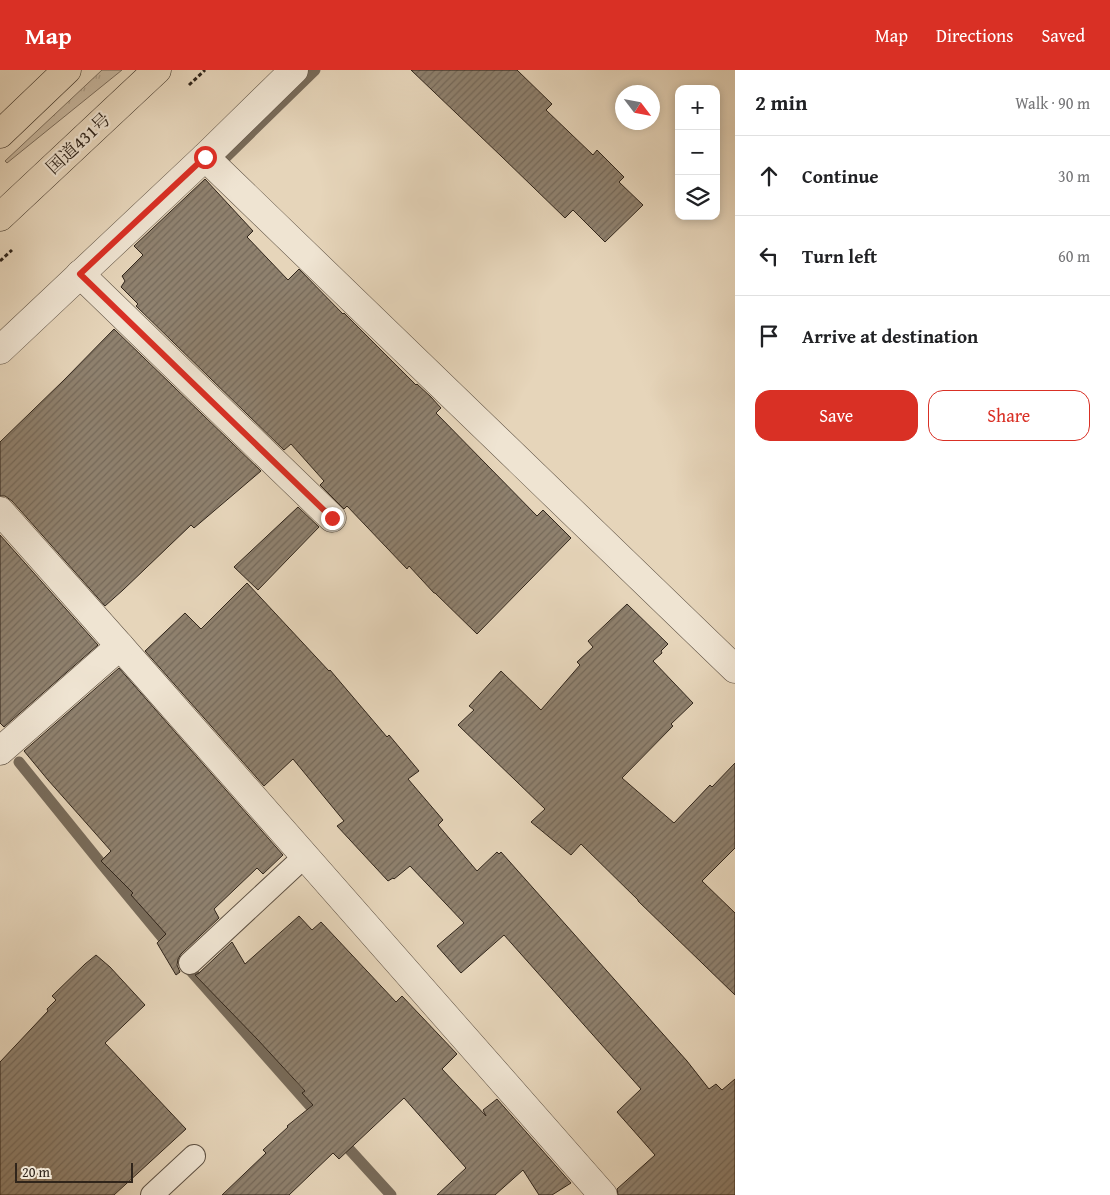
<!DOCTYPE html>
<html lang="en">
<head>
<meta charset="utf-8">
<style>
  :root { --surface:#fff; --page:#f6f6f6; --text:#202124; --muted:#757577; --line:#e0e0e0; --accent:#d93025 }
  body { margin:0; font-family:"Gentium Book Plus","Noto Serif JP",serif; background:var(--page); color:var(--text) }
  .controls { position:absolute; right:15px; top:15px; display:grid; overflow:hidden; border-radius:10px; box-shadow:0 2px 8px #0003 }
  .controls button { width:45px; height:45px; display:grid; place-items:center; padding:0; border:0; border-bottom:1px solid var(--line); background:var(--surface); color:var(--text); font:25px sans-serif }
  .compass { position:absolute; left:615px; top:15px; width:45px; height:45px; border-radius:50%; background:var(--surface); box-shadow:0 2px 8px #0003; rotate:122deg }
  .scale { position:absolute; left:15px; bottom:12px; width:118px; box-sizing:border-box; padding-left:5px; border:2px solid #30251b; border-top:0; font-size:14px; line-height:18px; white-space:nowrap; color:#30251b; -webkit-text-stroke:4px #efe4d2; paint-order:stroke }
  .stop { position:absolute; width:15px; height:15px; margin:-11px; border:4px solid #d93025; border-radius:50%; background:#fff }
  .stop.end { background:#d93025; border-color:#fff; box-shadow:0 1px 5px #0008 }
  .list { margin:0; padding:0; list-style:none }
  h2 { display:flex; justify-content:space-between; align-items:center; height:65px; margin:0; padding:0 20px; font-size:21px }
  h2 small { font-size:16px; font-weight:400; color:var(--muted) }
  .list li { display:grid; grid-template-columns:32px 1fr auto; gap:15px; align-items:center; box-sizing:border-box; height:80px; padding:0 20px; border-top:1px solid var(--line) }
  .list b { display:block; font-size:19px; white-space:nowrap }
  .list em { font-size:16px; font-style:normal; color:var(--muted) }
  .actions { display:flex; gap:10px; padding:15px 20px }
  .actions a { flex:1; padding:11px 0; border:1px solid var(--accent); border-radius:15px; text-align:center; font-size:18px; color:var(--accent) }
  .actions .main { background:var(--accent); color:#fff }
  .icon { flex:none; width:28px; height:28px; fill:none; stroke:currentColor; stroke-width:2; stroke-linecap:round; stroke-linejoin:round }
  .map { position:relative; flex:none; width:735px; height:1125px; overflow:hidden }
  header { display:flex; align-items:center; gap:30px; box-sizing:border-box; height:70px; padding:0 25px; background:var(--accent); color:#fff }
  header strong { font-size:24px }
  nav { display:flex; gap:28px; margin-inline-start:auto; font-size:18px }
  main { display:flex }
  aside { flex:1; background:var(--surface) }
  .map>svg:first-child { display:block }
  .grass { fill:url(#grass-tufts); stroke:#7c6e5d }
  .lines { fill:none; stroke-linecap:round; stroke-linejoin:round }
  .stream { stroke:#786b5a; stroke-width:11 }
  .building { fill:url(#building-hatch); stroke:#30251b }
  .lane-casing { stroke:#5e5143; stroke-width:24 }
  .street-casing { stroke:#5e5143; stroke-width:29 }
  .highway-casing { stroke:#30251b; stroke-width:29 }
  .path { stroke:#30251b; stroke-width:3; stroke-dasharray:4 2.5; stroke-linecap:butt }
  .lane { stroke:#efe4d2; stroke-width:22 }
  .street { stroke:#efe4d2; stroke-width:28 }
  .highway { stroke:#e6d5ba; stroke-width:28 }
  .route { stroke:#d93025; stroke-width:6 }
  .labels { text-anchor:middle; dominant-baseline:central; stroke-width:4.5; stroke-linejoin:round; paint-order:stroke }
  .street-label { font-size:18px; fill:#30251b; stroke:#efe4d2 }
</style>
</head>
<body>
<header>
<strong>Map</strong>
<nav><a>Map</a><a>Directions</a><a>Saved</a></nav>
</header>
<main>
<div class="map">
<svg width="735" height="1125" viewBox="0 0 735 1125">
  <defs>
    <pattern id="grass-tufts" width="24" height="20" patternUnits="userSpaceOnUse" patternTransform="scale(1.25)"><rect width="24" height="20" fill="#c7b79f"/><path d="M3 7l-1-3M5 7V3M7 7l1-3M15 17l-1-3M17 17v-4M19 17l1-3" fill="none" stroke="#ab9d88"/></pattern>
    <pattern id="building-hatch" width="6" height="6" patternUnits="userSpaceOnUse" patternTransform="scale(1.25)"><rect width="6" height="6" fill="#8f816e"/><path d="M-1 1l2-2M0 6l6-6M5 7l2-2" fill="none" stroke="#75695a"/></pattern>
  </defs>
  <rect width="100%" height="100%" fill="#e6d5ba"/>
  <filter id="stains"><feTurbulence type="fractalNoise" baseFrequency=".004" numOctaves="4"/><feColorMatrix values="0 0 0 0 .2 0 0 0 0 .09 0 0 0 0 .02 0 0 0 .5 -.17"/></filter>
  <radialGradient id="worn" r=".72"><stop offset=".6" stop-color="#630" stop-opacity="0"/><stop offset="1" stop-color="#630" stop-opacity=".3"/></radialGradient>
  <path class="grass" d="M102 0H122L7 93 5 91Z"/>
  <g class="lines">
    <g class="stream">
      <path d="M224 89 315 0"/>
      <path d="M19 692 100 792 171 878"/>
      <path d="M183 892 320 1047"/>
      <path d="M339 1068 391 1125"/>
    </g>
  </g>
  <g class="building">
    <path d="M411 0H517L552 34 546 40 593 85 597 80 624 107 619 112 643 135 605 172 573 140 565 148 501 86Z"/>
    <path d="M205 109 253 161 247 167 288 210 299 199 343 244 344 243 416 315 417 314 431 327 441 338 436 343 537 446 543 440 571 468 477 564 435 523H434L409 496 407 499 347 436 344 439 320 415 324 411 291 374 284 380 136 236 138 234 121 217 125 211 122 206 143 185 134 176Z"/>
    <path d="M114 259 261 401 194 458 191 455 123 520 105 536 12 431 5 426H0V372L64 310Z"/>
    <path d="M298 437 319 457 258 520 234 497Z"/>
    <path d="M0 465 98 575 4 657 0 653Z"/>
    <path d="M247 513 329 601 330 600 387 667 389 665 419 701 408 709 443 750 438 755 477 801 497 782 499 784 501 782 687 991 709 1019 716 1014 722 1020 735 1009V1125H618L617 1119 655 1085 617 1042 641 1019 504 865 461 903 437 876 464 853 410 796 394 809 393 808 388 811 337 756 344 751 293 689 264 716 145 581 185 543 201 559Z"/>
    <path d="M627 534 668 574 661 581 662 583 653 591 693 633 671 654 673 656 622 708 674 753 710 715 712 717 735 693V778L702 811 735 843V925L638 831V830L581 774 571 785 531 752 545 739 458 655 474 640 469 636 501 601 541 640 580 595 577 592 593 577 588 571Z"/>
    <path d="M119 598 283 785 263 804 257 798 214 839 219 848 181 884 178 889 177 895 180 902 176 905 157 873 166 864 131 825 133 823 101 791 111 781 48 710 24 681Z"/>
    <path d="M299 846 312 860 321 852 396 932 402 926 457 984 442 999 486 1046 483 1040 497 1029 571 1113 552 1125H539L523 1100 495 1125H437L466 1098 404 1028 339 1089 333 1083 289 1125H222L266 1083 263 1080 288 1057 287 1056 313 1035 302 1023 305 1021 258 970 195 905 199 903 232 872 245 894Z"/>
    <path d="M96 885 110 897 145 935 105 973 186 1059 114 1125H0V992L48 941 47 939 56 930 52 926 85 894Z"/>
  </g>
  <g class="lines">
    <defs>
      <g id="lane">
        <path d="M190 893 305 786"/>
        <path d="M152 1125 194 1086"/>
      </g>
      <g id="street">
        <path d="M205 87 294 0"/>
        <path d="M80 204 332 448"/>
        <path d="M0 280 205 87 735 599"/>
        <path d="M0 441 120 576 603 1125"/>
        <path d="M0 681 120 576"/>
      </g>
      <g id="highway">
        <path d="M0 64 67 0"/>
        <path d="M0 147 157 0"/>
      </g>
    </defs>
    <use href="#lane" class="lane-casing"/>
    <use href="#street" class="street-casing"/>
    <use href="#highway" class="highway-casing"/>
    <g class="path">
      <path d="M189 15 205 0"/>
      <path d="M0 191 12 180"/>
    </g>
    <use href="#lane" class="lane"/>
    <use href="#street" class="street"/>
    <use href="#highway" class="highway"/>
  </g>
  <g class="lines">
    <path class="route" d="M205 87 80 204 332 448"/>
  </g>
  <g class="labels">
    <g class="street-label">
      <text transform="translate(78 73) rotate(-43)">国道431号</text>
    </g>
  </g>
  <rect width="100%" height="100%" filter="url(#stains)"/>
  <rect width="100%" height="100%" fill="url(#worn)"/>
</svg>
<div class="controls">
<button>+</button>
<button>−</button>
<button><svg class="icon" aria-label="layers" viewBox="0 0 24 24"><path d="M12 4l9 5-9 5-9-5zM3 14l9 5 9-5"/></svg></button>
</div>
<svg class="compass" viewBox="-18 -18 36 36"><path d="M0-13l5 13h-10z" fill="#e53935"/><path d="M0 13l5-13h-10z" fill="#757577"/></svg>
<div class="scale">20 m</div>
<div class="stop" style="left:205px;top:87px"></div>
<div class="stop end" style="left:332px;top:448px"></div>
</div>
<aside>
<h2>2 min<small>Walk · 90 m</small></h2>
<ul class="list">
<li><svg class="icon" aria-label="ahead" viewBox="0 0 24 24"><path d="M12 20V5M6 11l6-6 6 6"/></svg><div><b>Continue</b></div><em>30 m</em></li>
<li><svg class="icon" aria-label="left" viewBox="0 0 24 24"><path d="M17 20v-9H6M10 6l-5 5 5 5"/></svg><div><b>Turn left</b></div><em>60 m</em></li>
<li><svg class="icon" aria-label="arrive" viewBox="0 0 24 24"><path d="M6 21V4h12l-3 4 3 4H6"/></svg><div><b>Arrive at destination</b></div></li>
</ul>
<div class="actions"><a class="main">Save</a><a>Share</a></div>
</aside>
</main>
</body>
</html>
